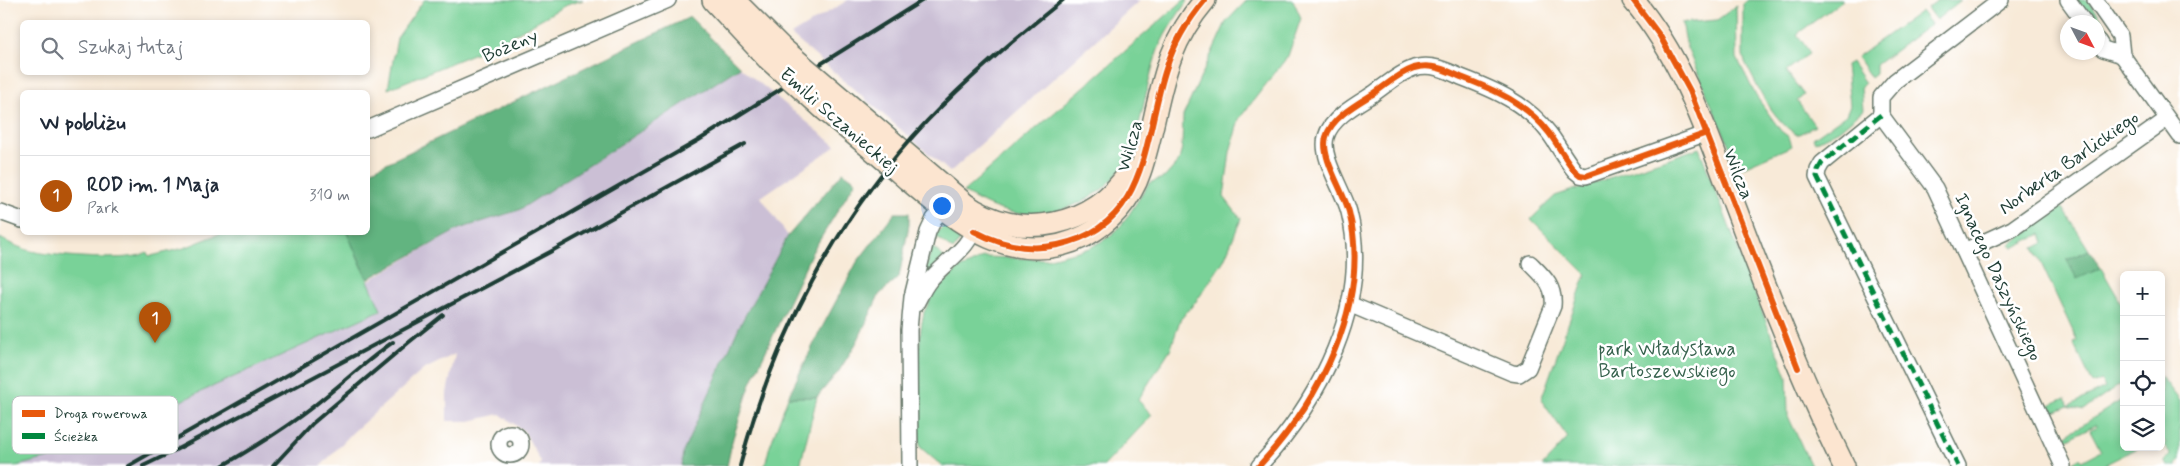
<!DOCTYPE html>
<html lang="pl">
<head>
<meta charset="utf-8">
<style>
  :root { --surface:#fff; --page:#f6f6f7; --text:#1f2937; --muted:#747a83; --line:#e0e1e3; --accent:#b45309 }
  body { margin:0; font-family:Mynerve,sans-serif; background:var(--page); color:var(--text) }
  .controls { position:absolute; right:15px; bottom:15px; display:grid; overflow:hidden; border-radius:8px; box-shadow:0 2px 8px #0003 }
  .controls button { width:45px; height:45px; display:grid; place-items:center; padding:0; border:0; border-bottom:1px solid var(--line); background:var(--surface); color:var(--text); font:25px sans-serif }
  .compass { position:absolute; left:2060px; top:15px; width:45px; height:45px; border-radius:50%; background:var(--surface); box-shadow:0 2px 8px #0003; rotate:131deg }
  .you { position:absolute; left:941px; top:205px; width:18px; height:18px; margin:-12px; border:4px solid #fff; border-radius:50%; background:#1a73e8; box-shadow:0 0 0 8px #1a73e833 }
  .badge { display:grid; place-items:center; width:32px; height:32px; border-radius:50%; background:var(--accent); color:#fff; font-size:16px; font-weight:700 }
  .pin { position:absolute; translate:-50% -41px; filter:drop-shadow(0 1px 2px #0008) }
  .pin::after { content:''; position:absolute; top:26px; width:18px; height:15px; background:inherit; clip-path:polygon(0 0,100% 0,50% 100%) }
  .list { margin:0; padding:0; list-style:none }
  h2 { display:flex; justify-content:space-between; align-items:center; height:65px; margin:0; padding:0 20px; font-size:21px }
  h2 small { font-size:16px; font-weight:400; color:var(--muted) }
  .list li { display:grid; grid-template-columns:32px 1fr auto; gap:15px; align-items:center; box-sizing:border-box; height:80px; padding:0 20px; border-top:1px solid var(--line) }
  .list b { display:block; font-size:19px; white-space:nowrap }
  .list p { margin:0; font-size:16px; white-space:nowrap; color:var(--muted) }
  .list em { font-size:16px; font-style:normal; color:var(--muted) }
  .icon { flex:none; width:28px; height:28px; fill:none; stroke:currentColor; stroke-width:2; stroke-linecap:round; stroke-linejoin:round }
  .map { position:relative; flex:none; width:2180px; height:466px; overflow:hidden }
  .search { position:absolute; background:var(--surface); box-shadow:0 2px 8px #0003; left:20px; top:20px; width:350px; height:55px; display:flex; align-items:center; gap:12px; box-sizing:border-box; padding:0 18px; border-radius:8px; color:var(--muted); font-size:19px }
  .panel { position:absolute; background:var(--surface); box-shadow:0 2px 8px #0003; left:20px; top:90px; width:350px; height:145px; border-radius:8px }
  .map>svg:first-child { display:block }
  .industrial { fill:#cbbfd5 }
  .green { fill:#79d298; stroke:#4c8866 }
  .forest { fill:#62b480; stroke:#40785a }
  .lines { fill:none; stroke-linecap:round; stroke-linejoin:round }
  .street-casing { stroke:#6b7a6d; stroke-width:18 }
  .secondary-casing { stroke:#6b7a6d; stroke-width:24 }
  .street { stroke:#fff; stroke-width:15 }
  .secondary { stroke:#fce5d0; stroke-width:21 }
  .rail { stroke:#1f3d34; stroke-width:4 }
  .secondary-bridge-casing { stroke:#6b7a6d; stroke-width:24; stroke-linecap:butt }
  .secondary-bridge { stroke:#fce5d0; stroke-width:21 }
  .quiet { stroke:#00873e; stroke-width:5; stroke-dasharray:10 5; stroke-linecap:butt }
  .cycleway-casing { stroke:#fff; stroke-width:9 }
  .cycleway { stroke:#e8590c; stroke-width:6 }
  .labels { text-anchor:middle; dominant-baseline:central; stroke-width:5; stroke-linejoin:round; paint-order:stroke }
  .street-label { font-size:19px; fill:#1f3d34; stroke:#fff }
  .park-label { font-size:19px; fill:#36624d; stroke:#fff }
  .key { fill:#fff; stroke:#bcc5c2; stroke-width:1 }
  .key-label { font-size:14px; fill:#1f3d34 }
</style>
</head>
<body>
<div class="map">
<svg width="2180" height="466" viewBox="0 0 2180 466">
  <rect width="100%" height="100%" fill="#fff"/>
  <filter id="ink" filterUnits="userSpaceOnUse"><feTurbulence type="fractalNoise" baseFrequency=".02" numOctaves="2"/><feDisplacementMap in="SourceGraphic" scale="10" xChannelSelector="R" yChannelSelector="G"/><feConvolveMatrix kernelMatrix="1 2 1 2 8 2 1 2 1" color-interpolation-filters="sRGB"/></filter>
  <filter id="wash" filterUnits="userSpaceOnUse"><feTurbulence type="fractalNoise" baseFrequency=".0096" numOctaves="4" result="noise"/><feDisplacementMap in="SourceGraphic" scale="20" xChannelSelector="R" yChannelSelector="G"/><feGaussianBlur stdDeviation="1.12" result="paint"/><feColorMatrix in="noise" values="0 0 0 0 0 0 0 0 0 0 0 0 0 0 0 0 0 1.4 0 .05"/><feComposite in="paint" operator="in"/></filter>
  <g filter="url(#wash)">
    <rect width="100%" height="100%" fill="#f8ead8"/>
    <g class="industrial">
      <path d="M848 0H1140L950 172 791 35Z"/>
      <path d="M740 67 836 146 761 197 788 236 739 327 683 452 681 466H539L541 462 524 431 500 414 470 421H447V393L455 354 423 370 353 432 321 466H16L64 454 459 229 519 210Z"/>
    </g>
    <g class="green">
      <path d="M424 0H583L566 5 497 44 388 89 397 38Z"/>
      <path d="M1184 0H1188C1175 19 1161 37 1155 59 1135 124 1142 184 1063 209 1024 221 997 212 963 192Z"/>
      <path d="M1247 0H1293L1301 18 1288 56 1239 119 1230 152 1224 197 1241 219 1224 260 1198 299 1180 320 1171 348 1138 400 1152 415 1104 466H942L920 447 916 385 921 328 924 312 933 294 958 269 971 264 983 257 1046 259 1090 248 1107 238 1117 230 1126 219 1149 183 1165 177 1179 161 1182 147 1183 116 1226 22Z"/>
      <path d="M1748 0H1843L1797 34 1810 53 1786 71 1804 95 1797 101 1815 126 1797 135C1772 119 1758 88 1745 62L1743 56V4Z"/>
      <path d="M1938 0H1961L1936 20 1927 8Z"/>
      <path d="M2074 0H2088L2116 38 2115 43 2111 46 2106 45 2098 33V22H2090Z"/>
      <path d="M1736 6 1737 58 1756 96 1781 131 1789 137 1792 146 1739 169 1687 48 1683 27 1681 23 1717 20Z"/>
      <path d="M1921 11 1931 24 1876 65V74L1871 78 1857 57Z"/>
      <path d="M1851 62 1865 83 1861 87 1863 110 1839 130 1815 142 1813 138 1846 115 1850 105 1846 65Z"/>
      <path d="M1699 148 1787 376 1788 416 1811 466H1542L1568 438 1541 400 1586 274 1531 219 1555 196Z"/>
      <path d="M2053 208H2063L2089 250 2067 260 2077 278 2101 268 2124 308V382L2084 410 2068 406 2050 414 2047 406 2065 398 2069 406 2105 388 2101 380 2093 384 2073 342 2077 340 2034 248 2044 243 2041 234 2013 248 2010 244 2029 231 2027 226Z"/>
      <path d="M948 225C964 234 964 235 953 250L935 236 942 227Z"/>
      <path d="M224 232 347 233 381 310 64 454 16 466H0V238C11 244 24 250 36 252 56 256 133 263 147 252L148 255 151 256 184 248Z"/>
      <path d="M932 247 944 257 923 279Z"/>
      <path d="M2161 376 2180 401V460L2176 463 2177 466H2167L2164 461 2171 455 2163 445 2166 443 2161 437Z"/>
      <path d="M788 397H817L800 466H765L769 449Z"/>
      <path d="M2123 399 2124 447H2140L2102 466H2075L2073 462 2080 458 2082 461 2101 451 2090 430 2097 426 2095 425 2063 442 2062 438Z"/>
    </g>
    <g class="forest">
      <path d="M690 17 740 67 519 210 459 229 368 279 347 233 368 232V172Z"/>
      <path d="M843 172 856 181 811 254 751 383 733 438 727 466H681L683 452 739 327 788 236Z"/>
      <path d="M895 213H909V225L899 277 879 295 857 342 839 371 817 397H788L819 333 857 262Z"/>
      <path d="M2089 250 2101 268 2077 279 2067 260Z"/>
    </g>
  </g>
  <g filter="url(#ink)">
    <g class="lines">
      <defs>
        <g id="street">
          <path d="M2068 0 2084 22"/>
          <path d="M2095 0 2120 36 2122 55 2180 136"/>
          <path d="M2098 41 2103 49 2122 55"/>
          <path d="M1881 115 1822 163 1818 170 1817 177 1958 466"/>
          <path d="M1881 115 1935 188 2063 466"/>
          <path d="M1881 115V97L1895 81 2001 0"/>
          <path d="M368 129 668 0"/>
          <path d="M0 212 22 220"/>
          <path d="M1964 251 2012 229 2167 119"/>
          <path d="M916 304C920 296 924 287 930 280 945 262 973 246 976 221"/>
          <path d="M1349 304 1512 373 1519 374 1528 368 1553 306C1555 286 1544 277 1530 263"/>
          <circle cx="510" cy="444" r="11"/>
          <path d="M910 466 909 330 912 297 928 232 934 219 949 202"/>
          <path d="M1259 466C1319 401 1372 303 1349 212 1344 191 1320 158 1326 137 1331 118 1357 104 1373 94 1386 85 1399 73 1414 68 1431 63 1446 70 1461 77 1495 90 1526 103 1549 133 1558 145 1565 159 1575 171L1580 175 1586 176 1707 133"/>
        </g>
        <g id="secondary">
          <path d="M713 0 767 58"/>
          <path d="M734 0 782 48"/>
          <path d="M1633 0C1686 62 1710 142 1739 217 1771 302 1804 385 1844 466"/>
          <path d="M842 99 965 204C1019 243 1094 227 1130 171"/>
          <path d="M825 110C850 131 876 152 901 174 953 218 1011 273 1085 236 1110 223 1131 199 1140 172 1162 107 1157 56 1205 0"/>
        </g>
      </defs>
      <use href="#street" class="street-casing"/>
      <use href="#secondary" class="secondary-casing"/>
      <use href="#street" class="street"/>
      <use href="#secondary" class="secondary"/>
      <g class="rail">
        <path d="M128 466 699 140 923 0"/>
        <path d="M143 466 166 455 550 252 745 144"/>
        <path d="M222 466C255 447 286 428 315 405 342 384 366 361 393 342"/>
        <path d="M273 466 313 423 408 343 443 315"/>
        <path d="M740 466C773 338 837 217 927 121 969 77 1016 38 1063 0"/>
      </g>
      <defs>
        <g id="secondary-bridge">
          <path d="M782 48 842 99"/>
          <path d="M767 58 825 110"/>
        </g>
      </defs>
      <use href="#secondary-bridge" class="secondary-bridge-casing"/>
      <use href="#secondary-bridge" class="secondary-bridge"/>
      <path class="quiet" d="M1881 115 1822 163 1818 170 1817 177 1958 466"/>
      <defs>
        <g id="cycleway">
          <path d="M1633 0 1660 36 1690 91 1798 368"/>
          <path d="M974 231C1000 245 1029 251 1058 245 1149 226 1143 139 1166 69 1174 43 1188 20 1205 0"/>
          <path d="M1259 466C1319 401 1372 303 1349 212 1344 191 1320 158 1326 137 1331 118 1357 104 1373 94 1386 85 1399 73 1414 68 1431 63 1446 70 1461 77 1495 90 1526 103 1549 133 1558 145 1565 159 1575 171L1580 175 1586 176 1707 133"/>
        </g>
      </defs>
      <use href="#cycleway" class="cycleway-casing"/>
      <use href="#cycleway" class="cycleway"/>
    </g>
  </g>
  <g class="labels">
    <g class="street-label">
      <text transform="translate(510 46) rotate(-23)">Bożeny</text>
      <text transform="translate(839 121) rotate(41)">Emilii Sczanieckiej</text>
      <text transform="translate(1130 146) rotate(-74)">Wilcza</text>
      <text transform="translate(2069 163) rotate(-35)">Norberta Barlickiego</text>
      <text transform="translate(1738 174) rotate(69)">Wilcza</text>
      <text transform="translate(1998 277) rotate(65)">Ignacego Daszyńskiego</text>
    </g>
    <g class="park-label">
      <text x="1667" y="349">park Władysława<tspan x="1667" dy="22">Bartoszewskiego</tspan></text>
    </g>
  </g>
  <rect x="12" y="396" width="166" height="58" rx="8" class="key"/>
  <rect x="22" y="410" width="23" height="7" fill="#e8590c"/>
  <rect x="22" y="433" width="23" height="6" fill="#00873e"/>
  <g class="key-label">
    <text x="54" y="418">Droga rowerowa</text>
    <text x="54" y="441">Ścieżka</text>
  </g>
</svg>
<div class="controls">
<button>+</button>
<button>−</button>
<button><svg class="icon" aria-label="locate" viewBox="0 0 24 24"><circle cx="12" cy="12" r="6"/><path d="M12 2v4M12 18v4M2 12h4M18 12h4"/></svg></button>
<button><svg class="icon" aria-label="layers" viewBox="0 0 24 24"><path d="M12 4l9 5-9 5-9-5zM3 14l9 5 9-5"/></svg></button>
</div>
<svg class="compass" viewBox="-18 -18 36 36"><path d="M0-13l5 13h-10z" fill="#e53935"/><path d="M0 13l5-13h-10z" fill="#747a83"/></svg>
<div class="you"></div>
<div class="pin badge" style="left:155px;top:343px">1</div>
<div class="search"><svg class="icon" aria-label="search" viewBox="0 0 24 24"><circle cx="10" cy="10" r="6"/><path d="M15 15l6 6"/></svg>Szukaj tutaj</div>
<section class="panel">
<h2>W pobliżu<small></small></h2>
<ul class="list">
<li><span class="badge">1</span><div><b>ROD im. 1 Maja</b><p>Park</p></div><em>310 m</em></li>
</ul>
</section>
</div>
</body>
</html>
